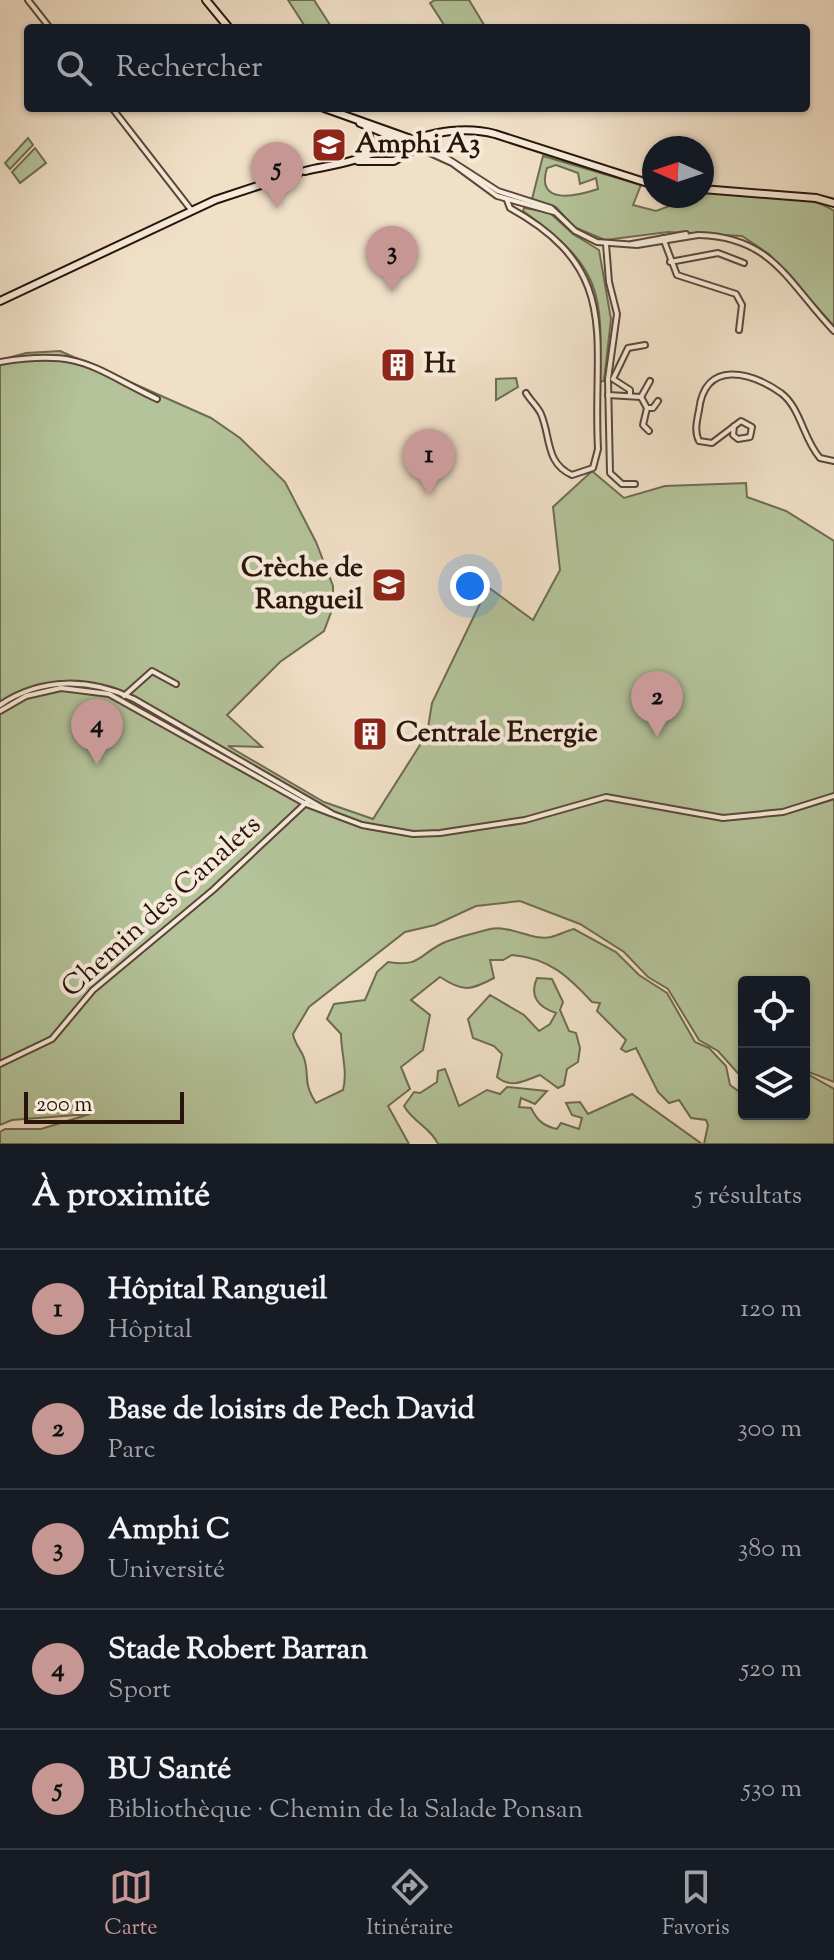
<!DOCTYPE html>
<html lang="fr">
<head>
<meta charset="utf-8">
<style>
  :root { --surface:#171b24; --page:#242831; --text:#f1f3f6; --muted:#9ea1a6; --line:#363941; --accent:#c59692 }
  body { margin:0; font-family:"Sorts Mill Goudy",serif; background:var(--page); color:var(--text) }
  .controls { position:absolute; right:24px; bottom:24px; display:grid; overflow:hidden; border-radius:8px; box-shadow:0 2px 6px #0004 }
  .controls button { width:72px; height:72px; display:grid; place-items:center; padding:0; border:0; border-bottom:2px solid var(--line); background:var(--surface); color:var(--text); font:40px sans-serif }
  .compass { position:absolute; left:642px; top:136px; width:72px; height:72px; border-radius:50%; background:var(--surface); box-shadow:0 2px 6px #0004; rotate:273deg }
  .scale { position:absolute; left:24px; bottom:20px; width:160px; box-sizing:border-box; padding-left:8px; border:4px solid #291409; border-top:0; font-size:22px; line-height:28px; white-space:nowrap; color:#291409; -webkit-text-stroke:6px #f6ebdb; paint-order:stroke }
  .you { position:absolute; left:470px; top:586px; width:28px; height:28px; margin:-20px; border:6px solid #fff; border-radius:50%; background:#1a73e8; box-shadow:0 0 0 12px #1a73e833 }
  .badge { display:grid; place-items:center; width:52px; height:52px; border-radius:50%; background:var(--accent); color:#111; font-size:26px; font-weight:700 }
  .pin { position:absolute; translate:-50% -66px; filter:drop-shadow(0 2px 4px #0008) }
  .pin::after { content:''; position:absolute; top:42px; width:28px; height:24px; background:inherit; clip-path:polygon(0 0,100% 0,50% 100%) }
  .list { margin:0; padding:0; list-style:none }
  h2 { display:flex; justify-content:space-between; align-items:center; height:104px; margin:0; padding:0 32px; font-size:34px }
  h2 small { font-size:26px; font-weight:400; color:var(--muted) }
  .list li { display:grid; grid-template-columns:52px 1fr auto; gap:24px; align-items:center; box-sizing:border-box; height:120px; padding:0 32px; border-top:2px solid var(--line) }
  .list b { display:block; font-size:30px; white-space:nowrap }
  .list p { margin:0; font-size:26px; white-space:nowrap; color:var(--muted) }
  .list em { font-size:26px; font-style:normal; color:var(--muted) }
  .icon { flex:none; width:44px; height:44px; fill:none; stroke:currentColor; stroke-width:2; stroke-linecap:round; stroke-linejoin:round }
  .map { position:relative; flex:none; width:834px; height:1144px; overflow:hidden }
  .search { position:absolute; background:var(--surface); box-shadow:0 2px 6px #0004; left:24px; right:24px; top:24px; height:88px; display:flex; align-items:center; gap:20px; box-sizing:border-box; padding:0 28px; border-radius:8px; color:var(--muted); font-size:30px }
  .sheet { height:704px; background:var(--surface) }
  nav { display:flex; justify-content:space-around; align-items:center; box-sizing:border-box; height:112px; border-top:2px solid var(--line); background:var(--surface); font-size:22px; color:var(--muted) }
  nav a { display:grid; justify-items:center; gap:4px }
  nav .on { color:var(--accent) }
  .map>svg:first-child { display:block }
  .green { fill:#b4c39a; stroke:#6e6c52; stroke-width:2; fill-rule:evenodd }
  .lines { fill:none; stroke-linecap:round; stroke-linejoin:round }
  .street-casing { stroke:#5b4739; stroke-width:8 }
  .secondary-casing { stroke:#291409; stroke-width:10 }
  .street { stroke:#f6ebdb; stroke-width:4 }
  .secondary { stroke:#f6ebdb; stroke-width:6 }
  .labels { text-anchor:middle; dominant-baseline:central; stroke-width:8; stroke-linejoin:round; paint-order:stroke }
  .poi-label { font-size:28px; font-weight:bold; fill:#291409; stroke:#f6ebdb; text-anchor:start }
  .street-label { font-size:28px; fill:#291409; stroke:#f6ebdb }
</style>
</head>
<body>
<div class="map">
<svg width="834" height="1144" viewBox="0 0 834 1144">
  <rect width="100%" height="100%" fill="#f1e0c8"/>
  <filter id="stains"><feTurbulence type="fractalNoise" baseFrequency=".0025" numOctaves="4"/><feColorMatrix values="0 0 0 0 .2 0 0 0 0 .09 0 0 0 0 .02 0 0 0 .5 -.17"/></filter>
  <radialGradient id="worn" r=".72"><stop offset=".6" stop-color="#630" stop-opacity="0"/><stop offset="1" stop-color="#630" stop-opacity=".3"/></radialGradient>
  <g class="green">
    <path d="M288 0H314L332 28H306Z"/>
    <path d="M435 0H469L486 28H446L430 3Z"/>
    <path d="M28 138 33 145 10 169 5 163Z"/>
    <path d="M35 148 46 163 20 183 12 172Z"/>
    <path d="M543 156 641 185 633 205 656 211 675 204 678 196H702V192C736 195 807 191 834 211V326L769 254 742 236 668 232 605 240 574 227 556 207 532 199ZM556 165 578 173 580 184 596 178 598 189C577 196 535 206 547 168Z"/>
    <path d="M524 208 549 212 573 234 599 250 611 319 604 381 599 382C604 291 600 266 523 211Z"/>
    <path d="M60 351 211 418 240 438 285 482 316 542 333 586V607L324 631 280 662 227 715 262 747 228 746 324 802 373 819 427 734 432 703 488 587 533 620 560 570 553 507 592 471 624 498 665 486 746 483 747 497 786 511 834 541V1082L804 1070V982H744V1080L718 1051 699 1040 668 989 648 977 624 952 580 924 520 901 476 906 435 925 405 932 309 1007 293 1034C295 1045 301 1049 304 1058 310 1076 302 1081 316 1103L343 1090C348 1071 341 1053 341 1034L327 1019 334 1004 365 1000 377 972 388 962C421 967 417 956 443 943 457 937 475 933 490 929 511 925 531 941 551 937 559 935 566 931 574 929L616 952 639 975 667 993 695 1042 709 1048 726 1066 730 1085 744 1095V1114H804V1072L834 1089V1144H704L708 1125 706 1120 691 1118 679 1100 669 1103 658 1092 636 1048 626 1052 621 1049 626 1040 597 1011 600 1003 592 1002C568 976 549 958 512 955L503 960H490L494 978C470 991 463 992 440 977L411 1000 430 1015 423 1050 401 1067 410 1089 388 1106 409 1144H0V1132L5 1129H41L90 1114 12 1120 0 1125V360L26 353Z"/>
    <path d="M516 378 518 387 496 400V379Z"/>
    <path d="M537 978 552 979 563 1002 560 1010 569 1031 576 1033 580 1048 578 1062 567 1069 564 1085 558 1088 540 1075C524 1081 511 1089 497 1077L502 1054 494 1046 473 1038 468 1019 490 995 524 1015 539 1031 550 1024 556 1013C538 1007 529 996 537 978Z"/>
    <path d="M445 1069 459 1106 487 1090 500 1094 507 1087 547 1091 535 1104 521 1098 519 1107 531 1108C537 1120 543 1126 557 1129L561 1123 579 1129 582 1118 572 1115 566 1103 580 1102 588 1114 632 1094 702 1144H438C431 1128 413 1122 404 1106L414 1092 420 1093 437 1082 438 1071Z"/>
  </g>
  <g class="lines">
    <defs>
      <g id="street">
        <path d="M28 0 50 28"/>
        <path d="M112 108 192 211"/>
        <path d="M425 144 498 191 551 208 575 231 597 242 637 245 698 235"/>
        <path d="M419 148 452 163 497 196 554 212"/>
        <path d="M507 200 510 208C624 271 592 339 598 449L593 468 572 475C545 463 551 437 541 414 538 407 530 400 526 393"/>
        <path d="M699 235C773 237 788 283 834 331"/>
        <path d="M663 238 677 275 736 294 742 305 739 330"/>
        <path d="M606 244 609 282 617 314 608 379 610 473 622 484H635"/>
        <path d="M632 244 686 234"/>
        <path d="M670 262 718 253 744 263"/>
        <path d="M0 362C80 349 89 366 157 399"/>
        <path d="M608 395 641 397 647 408 643 425 649 431"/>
        <path d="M630 395V390L613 379 628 348 645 345"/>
        <path d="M641 397 650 381"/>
        <path d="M647 408H653L658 401"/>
        <path d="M734 426 733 435 738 439 750 437 752 427 741 421 712 443 699 441C694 431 697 421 699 410 705 359 751 372 781 393 801 408 803 439 820 458L834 461"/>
        <path d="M124 696 152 671 176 684"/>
        <path d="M0 705C41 677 90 678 134 699L331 813"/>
        <path d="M0 711 26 696 61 688 109 694 306 804 362 825 413 834 440 833 525 820 606 797 723 818 783 812 834 796"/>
        <path d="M0 1064 52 1039 93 990 213 890 308 801"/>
      </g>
      <g id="secondary">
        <path d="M206 0 229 28"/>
        <path d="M324 108 425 144"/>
        <path d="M360 123 419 148"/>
        <path d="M363 157 370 145 368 129"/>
        <path d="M358 161H394L426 143"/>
        <path d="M305 171C321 167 338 165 354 160 399 145 446 121 495 134L654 185"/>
        <path d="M702 189 816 198 834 203"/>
        <path d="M0 301 215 200 300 172"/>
      </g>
    </defs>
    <use href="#street" class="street-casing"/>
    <use href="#secondary" class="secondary-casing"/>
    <use href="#street" class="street"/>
    <use href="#secondary" class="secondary"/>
  </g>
  <defs>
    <symbol id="university-square" viewBox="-11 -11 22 22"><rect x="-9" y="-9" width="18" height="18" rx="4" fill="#8f2418" stroke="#f6ebdb"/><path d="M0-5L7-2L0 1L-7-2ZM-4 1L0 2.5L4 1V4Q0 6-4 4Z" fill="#fff"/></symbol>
    <symbol id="building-square" viewBox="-11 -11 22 22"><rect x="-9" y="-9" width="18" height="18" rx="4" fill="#8f2418" stroke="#f6ebdb"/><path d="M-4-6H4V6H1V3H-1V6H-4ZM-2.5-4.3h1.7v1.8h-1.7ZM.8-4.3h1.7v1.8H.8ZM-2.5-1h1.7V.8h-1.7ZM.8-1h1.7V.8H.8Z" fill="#fff"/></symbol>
    <symbol id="school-square" viewBox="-11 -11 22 22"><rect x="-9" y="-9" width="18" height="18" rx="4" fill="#8f2418" stroke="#f6ebdb"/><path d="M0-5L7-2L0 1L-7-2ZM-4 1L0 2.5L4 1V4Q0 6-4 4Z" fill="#fff"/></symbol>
  </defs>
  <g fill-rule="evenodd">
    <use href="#university-square" x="309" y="125" width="40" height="40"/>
    <use href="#building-square" x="378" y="345" width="40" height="40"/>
    <use href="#school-square" x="369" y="565" width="40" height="40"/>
    <use href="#building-square" x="350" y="714" width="40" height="40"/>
  </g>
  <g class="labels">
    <g class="poi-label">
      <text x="355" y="145">Amphi A3</text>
      <text x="424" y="365">H1</text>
      <text x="363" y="569" text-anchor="end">Crèche de<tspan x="363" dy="32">Rangueil</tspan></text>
      <text x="396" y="734">Centrale Energie</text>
    </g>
    <g class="street-label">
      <text transform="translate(162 907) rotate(-42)">Chemin des Canalets</text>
    </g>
  </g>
  <rect width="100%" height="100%" filter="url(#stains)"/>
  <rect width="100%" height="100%" fill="url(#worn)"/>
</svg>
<div class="controls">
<button><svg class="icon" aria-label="locate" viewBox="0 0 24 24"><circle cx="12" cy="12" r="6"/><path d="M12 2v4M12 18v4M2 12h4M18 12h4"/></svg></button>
<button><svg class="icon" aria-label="layers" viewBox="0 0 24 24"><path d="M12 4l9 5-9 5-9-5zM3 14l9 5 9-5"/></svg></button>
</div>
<svg class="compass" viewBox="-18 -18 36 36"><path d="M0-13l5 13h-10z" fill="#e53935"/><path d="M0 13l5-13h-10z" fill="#9ea1a6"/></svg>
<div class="scale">200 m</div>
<div class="you"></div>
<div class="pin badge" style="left:429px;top:495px">1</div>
<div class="pin badge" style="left:657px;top:737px">2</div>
<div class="pin badge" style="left:392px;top:292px">3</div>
<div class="pin badge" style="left:97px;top:765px">4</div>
<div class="pin badge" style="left:277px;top:208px">5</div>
<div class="search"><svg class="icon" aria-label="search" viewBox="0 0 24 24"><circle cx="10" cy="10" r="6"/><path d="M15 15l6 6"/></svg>Rechercher</div>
</div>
<section class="sheet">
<h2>À proximité<small>5 résultats</small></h2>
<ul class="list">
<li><span class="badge">1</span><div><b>Hôpital Rangueil</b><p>Hôpital</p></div><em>120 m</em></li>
<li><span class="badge">2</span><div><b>Base de loisirs de Pech David</b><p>Parc</p></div><em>300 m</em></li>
<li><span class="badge">3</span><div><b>Amphi C</b><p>Université</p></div><em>380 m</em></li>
<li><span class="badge">4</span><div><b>Stade Robert Barran</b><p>Sport</p></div><em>520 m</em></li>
<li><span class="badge">5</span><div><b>BU Santé</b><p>Bibliothèque · Chemin de la Salade Ponsan</p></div><em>530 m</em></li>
</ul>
</section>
<nav>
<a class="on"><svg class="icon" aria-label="map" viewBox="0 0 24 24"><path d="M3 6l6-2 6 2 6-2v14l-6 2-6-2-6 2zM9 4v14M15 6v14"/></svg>Carte</a>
<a><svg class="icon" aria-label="directions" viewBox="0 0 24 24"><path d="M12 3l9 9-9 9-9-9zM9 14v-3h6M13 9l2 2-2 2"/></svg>Itinéraire</a>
<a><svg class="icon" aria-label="saved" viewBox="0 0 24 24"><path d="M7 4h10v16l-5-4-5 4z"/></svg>Favoris</a>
</nav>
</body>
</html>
